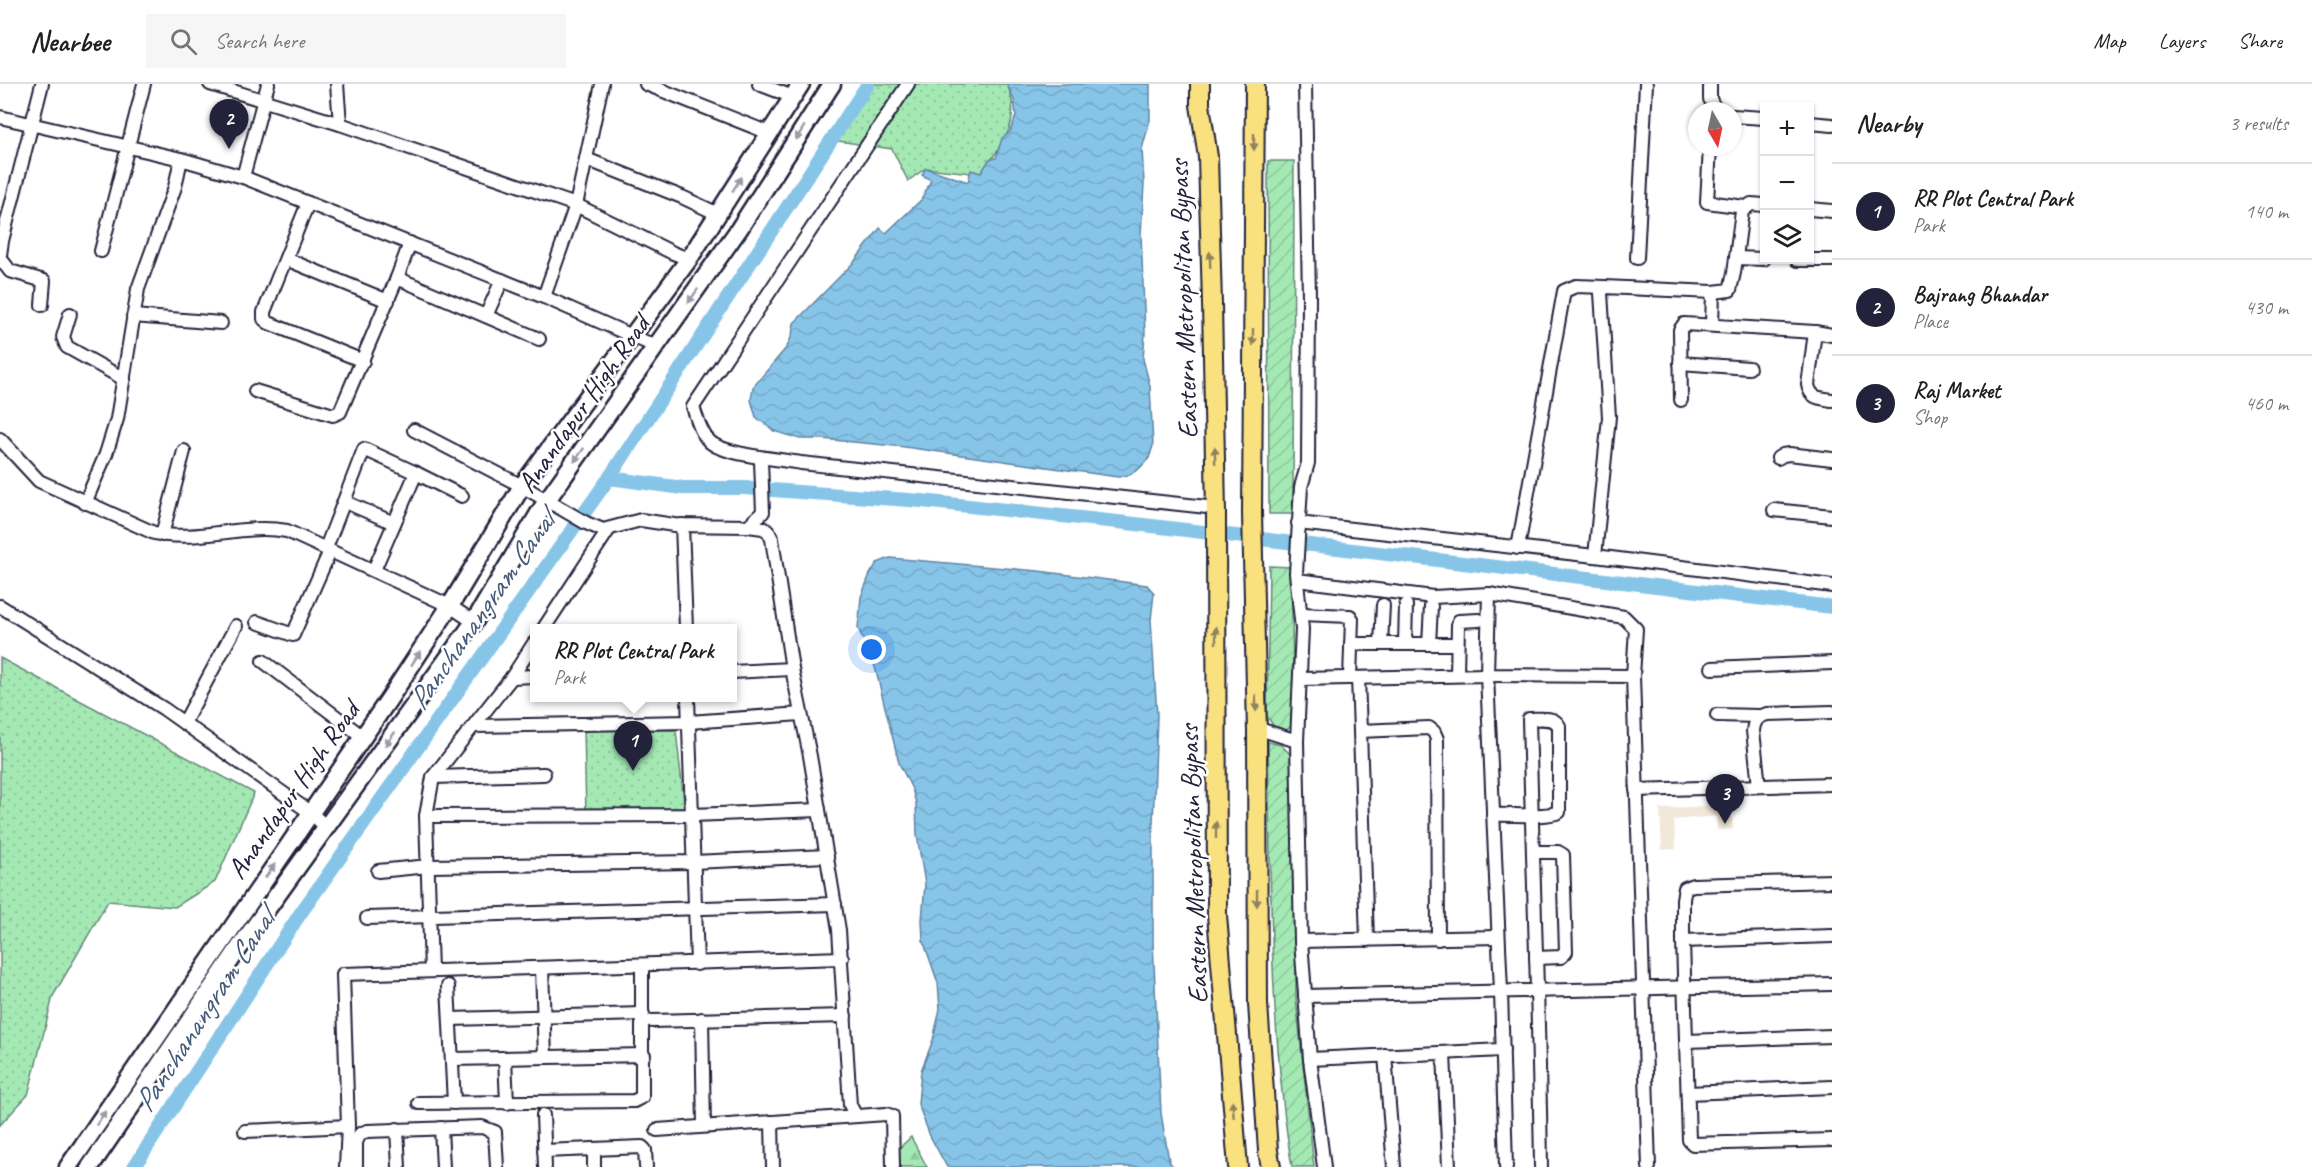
<!DOCTYPE html>
<html lang="en">
<head>
<meta charset="utf-8">
<style>
  :root { --surface:#fff; --page:#f6f6f6; --text:#202124; --muted:#757577; --line:#e0e0e0; --accent:#22223b }
  body { margin:0; font-family:Caveat,sans-serif; background:var(--page); color:var(--text) }
  .controls { position:absolute; right:18px; top:18px; display:grid; overflow:hidden; border-radius:0px; box-shadow:0 2px 4px #0004 }
  .controls button { width:54px; height:54px; display:grid; place-items:center; padding:0; border:0; border-bottom:2px solid var(--line); background:var(--surface); color:var(--text); font:30px sans-serif }
  .compass { position:absolute; left:1688px; top:18px; width:54px; height:54px; border-radius:50%; background:var(--surface); box-shadow:0 2px 4px #0004; rotate:171deg }
  .you { position:absolute; left:872px; top:566px; width:21px; height:21px; margin:-15px; border:4px solid #fff; border-radius:50%; background:#1a73e8; box-shadow:0 0 0 9px #1a73e833 }
  .badge { display:grid; place-items:center; width:39px; height:39px; border-radius:50%; background:var(--accent); color:#fff; font-size:20px; font-weight:700 }
  .pin { position:absolute; translate:-50% -50px; filter:drop-shadow(0 2px 3px #0008) }
  .pin::after { content:''; position:absolute; top:32px; width:21px; height:18px; background:inherit; clip-path:polygon(0 0,100% 0,50% 100%) }
  .popup { position:absolute; left:530px; top:540px; width:207px; height:78px; box-sizing:border-box; display:grid; place-content:center; border-radius:0px; background:var(--surface); filter:drop-shadow(0 2px 4px #0005); font-size:20px; white-space:nowrap; color:var(--muted) }
  .popup b { font-size:22px; color:var(--text) }
  .popup::after { content:''; position:absolute; left:50%; top:100%; margin-left:-12px; border:12px solid transparent; border-top-color:var(--surface) }
  .list { margin:0; padding:0; list-style:none }
  h2 { display:flex; justify-content:space-between; align-items:center; height:78px; margin:0; padding:0 24px; font-size:26px }
  h2 small { font-size:20px; font-weight:400; color:var(--muted) }
  .list li { display:grid; grid-template-columns:39px 1fr auto; gap:18px; align-items:center; box-sizing:border-box; height:96px; padding:0 24px; border-top:2px solid var(--line) }
  .list b { display:block; font-size:22px; white-space:nowrap }
  .list p { margin:0; font-size:20px; white-space:nowrap; color:var(--muted) }
  .list em { font-size:20px; font-style:normal; color:var(--muted) }
  .icon { flex:none; width:33px; height:33px; fill:none; stroke:currentColor; stroke-width:2; stroke-linecap:round; stroke-linejoin:round }
  .map { position:relative; flex:none; width:1832px; height:1083px; overflow:hidden }
  header { display:flex; align-items:center; gap:36px; box-sizing:border-box; height:84px; padding:0 30px; background:var(--surface); border-bottom:2px solid var(--line) }
  header strong { font-size:28px }
  nav { display:flex; gap:33px; margin-inline-start:auto; font-size:21px }
  .search { width:420px; height:54px; background:var(--page); display:flex; align-items:center; gap:15px; box-sizing:border-box; padding:0 21px; border-radius:0px; color:var(--muted); font-size:22px }
  main { display:flex }
  aside { flex:1; background:var(--surface) }
  .map>svg:first-child { display:block }
  .built { fill:#f2e8da }
  .grass { fill:url(#grass-dots); stroke:#638678; stroke-width:1.5 }
  .forest { fill:url(#forest-firs); stroke:#638678; stroke-width:1.5 }
  .garden { fill:url(#garden-furrows); stroke:#638678; stroke-width:1.5 }
  .water { fill:url(#water-waves); stroke:#5f84a3; stroke-width:1.5 }
  .lines { fill:none; stroke-linecap:round; stroke-linejoin:round }
  .canal { stroke:#87c5e8; stroke-width:14 }
  .minor-casing { stroke:#22223b; stroke-width:16 }
  .secondary-casing { stroke:#22223b; stroke-width:21 }
  .primary-casing { stroke:#22223b; stroke-width:22 }
  .minor { stroke:#fff; stroke-width:12 }
  .secondary { stroke:#fff; stroke-width:16 }
  .primary { stroke:#fae180; stroke-width:18 }
  .oneway { fill:#9c9ca7 }
  .oneway2 { fill:#8e825e }
  .labels { text-anchor:middle; dominant-baseline:central; stroke-width:5; stroke-linejoin:round; paint-order:stroke }
  .street-label { font-size:28px; fill:#22223b; stroke:#fff }
  .water-label { font-size:30px; font-style:italic; fill:#455b78; stroke:#fff }
</style>
</head>
<body>
<header>
<strong>Nearbee</strong>
<div class="search"><svg class="icon" aria-label="search" viewBox="0 0 24 24"><circle cx="10" cy="10" r="6"/><path d="M15 15l6 6"/></svg>Search here</div>
<nav><a>Map</a><a>Layers</a><a>Share</a></nav>
</header>
<main>
<div class="map">
<svg width="1832" height="1083" viewBox="0 0 1832 1083">
  <defs>
    <pattern id="grass-dots" width="8" height="8" patternUnits="userSpaceOnUse" patternTransform="scale(1.5)"><rect width="8" height="8" fill="#a4e9b4"/><path d="M2 2h.1M6 6h.1" fill="none" stroke="#8dc89c" stroke-width="1.8" stroke-linecap="round"/></pattern>
    <pattern id="forest-firs" width="22" height="20" patternUnits="userSpaceOnUse" patternTransform="scale(1.5)"><rect width="22" height="20" fill="#a4e9b4"/><path d="M5 1l3.5 6h-7zM16 11l3.5 6h-7z" fill="#8dc89c"/></pattern>
    <pattern id="garden-furrows" width="10" height="10" patternUnits="userSpaceOnUse" patternTransform="scale(1.5)"><rect width="10" height="10" fill="#a4e9b4"/><path d="M-1 1l2-2M0 10L10 0M9 11l2-2" fill="none" stroke="#8dc89c"/></pattern>
    <pattern id="water-waves" width="16" height="10" patternUnits="userSpaceOnUse" patternTransform="scale(1.5)"><rect width="16" height="10" fill="#87c5e8"/><path d="M0 5q4-4 8 0t8 0" fill="none" stroke="#74a9c8"/></pattern>
  </defs>
  <rect width="100%" height="100%" fill="#fff"/>
  <filter id="ink" filterUnits="userSpaceOnUse"><feTurbulence type="fractalNoise" baseFrequency=".0167" numOctaves="2"/><feDisplacementMap in="SourceGraphic" scale="12" xChannelSelector="R" yChannelSelector="G"/><feConvolveMatrix kernelMatrix="1 2 1 2 8 2 1 2 1" color-interpolation-filters="sRGB"/></filter>
  <g filter="url(#ink)">
    <path class="built" d="M1731 720 1733 745 1717 746 1716 732 1674 736 1676 765 1662 766 1660 725Z"/>
    <g class="grass">
      <path d="M868 0H1007C1023 38 1002 60 981 90L926 84 908 97 892 65 831 56Z"/>
      <path d="M0 574 254 709 215 798 175 823 108 817 53 912 28 1011 0 1041Z"/>
      <path d="M584 645 676 646 685 728 586 730Z"/>
    </g>
    <path class="forest" d="M911 1053 927 1083H896L895 1068Z"/>
    <g class="garden">
      <path d="M1268 77H1294L1293 430H1269Z"/>
      <path d="M1269 482 1291 483 1294 640 1285 647 1274 643 1267 632Z"/>
      <path d="M1268 658 1281 661 1294 674 1296 915 1314 1083H1292C1269 943 1271 800 1268 658Z"/>
    </g>
    <g class="water">
      <path d="M1007 0H1150V36L1142 65 1144 100 1141 150 1145 250 1143 275 1150 302 1153 362 1149 374 1139 385 1129 391 1118 393 905 363 822 355H800L774 347 756 333 751 316 753 303 787 263 792 251 794 239 854 178 880 144 886 149 921 116 931 96 922 91 926 84 968 98 971 86 981 89 989 76 996 74 1002 54 1010 48 1016 32 1014 16Z"/>
      <path d="M890 474 1038 487 1147 501 1154 509 1151 536 1157 632 1153 740V859L1161 1029 1169 1077 1173 1083H947L930 1052 918 1020 921 987 933 956 940 925 938 899 923 856 922 836 925 800 917 751 916 719 912 705 899 679 875 583 858 544 861 513 870 490 877 479Z"/>
    </g>
    <g class="lines">
      <g class="canal">
        <path d="M609 394 683 404H745L922 417 1127 439 1832 523"/>
        <path d="M134 1083 300 830 609 394 868 0"/>
      </g>
      <defs>
        <g id="minor">
          <path d="M210 0 340 40 576 121 673 169 689 175"/>
          <path d="M337 0 340 40"/>
          <path d="M646 0 769 49"/>
          <path d="M759 0 793 13"/>
          <path d="M908 0 693 323C697 334 700 348 709 357 723 371 779 375 801 379L1216 424"/>
          <path d="M1305 0 1309 213 1308 379 1301 403 1296 489 1302 545 1297 657 1301 857 1310 975 1324 1083"/>
          <path d="M1710 0V15L1716 27"/>
          <path d="M1733 32 1764 34"/>
          <path d="M0 33 181 75 243 93 544 213 657 263"/>
          <path d="M1810 39 1832 41"/>
          <path d="M1710 63 1707 118 1745 123"/>
          <path d="M586 75 682 113 718 130"/>
          <path d="M243 93 268 0"/>
          <path d="M308 119 264 228V235L269 239 363 277"/>
          <path d="M1810 125 1832 127"/>
          <path d="M101 167 144 0"/>
          <path d="M0 171 2 157 42 0"/>
          <path d="M0 174 10 187 44 197 42 221"/>
          <path d="M1637 174 1646 0"/>
          <path d="M1736 174 1764 175"/>
          <path d="M286 175 388 217"/>
          <path d="M1797 176H1832"/>
          <path d="M397 194 539 255"/>
          <path d="M544 213 576 121 602 0"/>
          <path d="M70 230 63 253 67 263 124 295"/>
          <path d="M133 232 221 239"/>
          <path d="M486 232 502 196"/>
          <path d="M1712 241 1713 208"/>
          <path d="M1832 251 1815 248 1808 301C1811 315 1820 314 1832 316"/>
          <path d="M1680 279 1749 284"/>
          <path d="M255 307 333 331 340 328 397 194 410 159"/>
          <path d="M1681 316 1680 246 1684 240 1815 248"/>
          <path d="M414 346 522 402 586 439 603 446 641 436 674 441 748 442 763 444 768 447 772 455 792 585 810 672 839 846 850 1021 856 1032"/>
          <path d="M0 355 39 397 154 449C199 459 242 439 287 447L450 522 474 538"/>
          <path d="M1778 374 1783 371 1789 370 1832 375"/>
          <path d="M345 418 394 439"/>
          <path d="M85 419 106 370 117 335 138 205 175 103 181 75"/>
          <path d="M1774 426 1832 432"/>
          <path d="M1298 439 1595 472 1832 502"/>
          <path d="M682 441 686 544"/>
          <path d="M748 442 763 428 761 377"/>
          <path d="M162 451 184 367"/>
          <path d="M326 464 364 365 416 389"/>
          <path d="M1518 464 1564 207 1576 202 1604 203"/>
          <path d="M1595 472 1609 333 1601 209 1604 203 1713 208 1730 206 1734 189 1742 127 1751 120 1764 121"/>
          <path d="M374 486 416 389 462 412"/>
          <path d="M1297 496 1433 513 1489 510 1624 533 1636 545 1633 592 1649 1083"/>
          <path d="M1489 510 1487 591 1633 592"/>
          <path d="M0 522 164 625 311 729 326 743"/>
          <path d="M1301 530 1350 532 1352 535 1350 594"/>
          <path d="M257 538 293 551 330 467"/>
          <path d="M544 544 609 445"/>
          <path d="M1351 560H1457"/>
          <path d="M1381 560 1383 521"/>
          <path d="M1405 560 1406 521"/>
          <path d="M1429 560 1431 522"/>
          <path d="M263 577 363 653"/>
          <path d="M1712 584 1832 579"/>
          <path d="M732 588 792 585"/>
          <path d="M1457 591 1458 541 1459 537 1479 536"/>
          <path d="M512 593 534 592"/>
          <path d="M1358 594 1360 647"/>
          <path d="M1301 595 1487 591 1501 907 1506 1083"/>
          <path d="M688 614 697 880"/>
          <path d="M1717 631 1759 632"/>
          <path d="M184 639 236 542"/>
          <path d="M474 642 689 638 801 630"/>
          <path d="M1256 644 1297 657"/>
          <path d="M433 693 544 690"/>
          <path d="M1759 702 1753 647C1754 637 1757 633 1767 630L1832 628"/>
          <path d="M1636 706 1832 700"/>
          <path d="M1493 731C1511 730 1545 734 1559 728V642C1554 632 1539 635 1529 635 1533 785 1539 934 1541 1083"/>
          <path d="M426 732 692 731 819 726"/>
          <path d="M1533 768H1558L1563 771 1566 868 1561 873 1536 874"/>
          <path d="M378 787 429 782 693 778 827 772"/>
          <path d="M1832 797 1693 801 1685 804 1683 815V857L1689 1056 1693 1060 1832 1056"/>
          <path d="M367 834 835 820"/>
          <path d="M1367 856 1360 647 1429 644 1434 648 1437 655 1438 855"/>
          <path d="M1301 857 1498 853"/>
          <path d="M1683 857 1832 852"/>
          <path d="M542 884 545 973"/>
          <path d="M431 887 426 732 433 693 512 593 534 559"/>
          <path d="M448 902 454 1019"/>
          <path d="M1305 912 1832 900"/>
          <path d="M450 935 643 930"/>
          <path d="M702 935 704 1042"/>
          <path d="M652 937 845 932"/>
          <path d="M1686 957 1832 952"/>
          <path d="M1444 969 1449 1083"/>
          <path d="M1385 971 1394 1083"/>
          <path d="M505 974 507 1019"/>
          <path d="M452 975 644 971"/>
          <path d="M1310 975 1503 966"/>
          <path d="M1688 1009 1832 1003"/>
          <path d="M419 1019 634 1017 642 1013V881"/>
          <path d="M543 1031 545 1083"/>
          <path d="M772 1038 773 1083"/>
          <path d="M441 1044 443 1083"/>
          <path d="M397 1045 399 1083"/>
          <path d="M657 1046 886 1030 892 1032 893 1083"/>
          <path d="M245 1047 348 1042"/>
          <path d="M594 1065V1083"/>
          <path d="M544 1067 642 1063 645 1066 646 1083"/>
          <path d="M346 1083 348 1042 343 890 842 874"/>
          <path d="M356 1083V1058L360 1050 367 1047 482 1043 495 1048 497 1083"/>
        </g>
        <g id="secondary">
          <path d="M68 1083 389 615 450 522 522 402 689 175 801 0"/>
          <path d="M90 1083 239 864 474 538 547 416 739 145 832 0"/>
        </g>
        <g id="primary">
          <path d="M1200 0V21L1208 73 1212 220 1216 429 1217 831 1238 1083"/>
          <path d="M1255 0 1252 429 1257 648 1258 920 1268 1067 1271 1083"/>
        </g>
      </defs>
      <use href="#minor" class="minor-casing"/>
      <use href="#secondary" class="secondary-casing"/>
      <use href="#primary" class="primary-casing"/>
      <use href="#minor" class="minor"/>
      <use href="#secondary" class="secondary"/>
      <use href="#primary" class="primary"/>
    </g>
    <defs><path id="oneway-solid" d="M-6-.8H1V-3.2L6.5 0L1 3.2V.8H-6Z" transform="scale(1.5)"/></defs>
    <g class="oneway">
      <use href="#oneway-solid" transform="translate(800 49) rotate(122)"/>
      <use href="#oneway-solid" transform="translate(737 100) rotate(-58)"/>
      <use href="#oneway-solid" transform="translate(693 212) rotate(125)"/>
      <use href="#oneway-solid" transform="translate(579 371) rotate(126)"/>
      <use href="#oneway-solid" transform="translate(416 574) rotate(-57)"/>
      <use href="#oneway-solid" transform="translate(390 655) rotate(126)"/>
      <use href="#oneway-solid" transform="translate(270 787) rotate(-55)"/>
      <use href="#oneway-solid" transform="translate(101 1034) rotate(-56)"/>
    </g>
    <g class="oneway2">
      <use href="#oneway-solid" transform="translate(1254 58) rotate(90)"/>
      <use href="#oneway-solid" transform="translate(1210 176) rotate(-92)"/>
      <use href="#oneway-solid" transform="translate(1253 253) rotate(90)"/>
      <use href="#oneway-solid" transform="translate(1215 371) rotate(-91)"/>
      <use href="#oneway-solid" transform="translate(1216 551) rotate(-90)"/>
      <use href="#oneway-solid" transform="translate(1256 619) rotate(89)"/>
      <use href="#oneway-solid" transform="translate(1216 746) rotate(-90)"/>
      <use href="#oneway-solid" transform="translate(1257 814) rotate(90)"/>
      <use href="#oneway-solid" transform="translate(1233 1025) rotate(-95)"/>
    </g>
  </g>
  <g class="labels">
    <g class="street-label">
      <text transform="translate(1183 215) rotate(-92)">Eastern Metropolitan Bypass</text>
      <text transform="translate(583 320) rotate(-55)">Anandapur High Road</text>
      <text transform="translate(293 706) rotate(-55)">Anandapur High Road</text>
      <text transform="translate(1193 780) rotate(-92)">Eastern Metropolitan Bypass</text>
    </g>
    <g class="water-label">
      <text transform="translate(481 527) rotate(-55)">Panchanangram Canal</text>
      <text transform="translate(204 927) rotate(-57)">Panchanangram Canal</text>
    </g>
  </g>
</svg>
<div class="controls">
<button>+</button>
<button>−</button>
<button><svg class="icon" aria-label="layers" viewBox="0 0 24 24"><path d="M12 4l9 5-9 5-9-5zM3 14l9 5 9-5"/></svg></button>
</div>
<svg class="compass" viewBox="-18 -18 36 36"><path d="M0-13l5 13h-10z" fill="#e53935"/><path d="M0 13l5-13h-10z" fill="#757577"/></svg>
<div class="you"></div>
<div class="pin badge" style="left:633px;top:687px">1</div>
<div class="popup"><b>RR Plot Central Park</b>Park</div>
<div class="pin badge" style="left:229px;top:65px">2</div>
<div class="pin badge" style="left:1725px;top:740px">3</div>
</div>
<aside>
<h2>Nearby<small>3 results</small></h2>
<ul class="list">
<li><span class="badge">1</span><div><b>RR Plot Central Park</b><p>Park</p></div><em>140 m</em></li>
<li><span class="badge">2</span><div><b>Bajrang Bhandar</b><p>Place</p></div><em>430 m</em></li>
<li><span class="badge">3</span><div><b>Raj Market</b><p>Shop</p></div><em>460 m</em></li>
</ul>
</aside>
</main>
</body>
</html>
